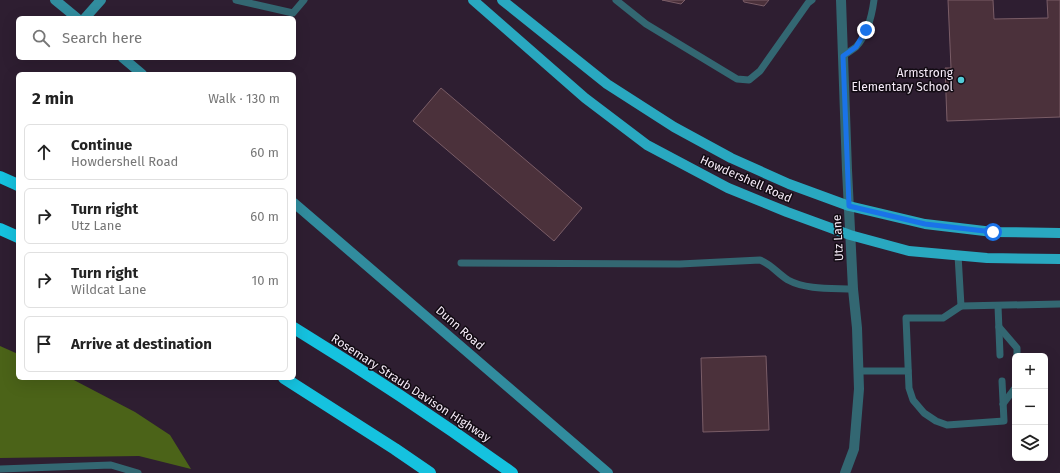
<!DOCTYPE html>
<html lang="en">
<head>
<meta charset="utf-8">
<style>
  :root { --surface:#fff; --page:#f6f6f6; --text:#222; --muted:#767676; --line:#e0e0e0 }
  body { margin:0; font-family:"Fira Sans",sans-serif; background:var(--page); color:var(--text) }
  .controls { position:absolute; right:12px; bottom:12px; display:grid; overflow:hidden; border-radius:6px; box-shadow:0 4px 16px #0002 }
  .controls button { width:36px; height:36px; display:grid; place-items:center; padding:0; border:0; border-bottom:1px solid var(--line); background:var(--surface); color:var(--text); font:20px sans-serif }
  .stop { position:absolute; width:12px; height:12px; margin:-9px; border:3px solid #1a73e8; border-radius:50%; background:#fff }
  .stop.end { background:#1a73e8; border-color:#fff; box-shadow:0 1px 4px #0008 }
  .list { margin:0; padding:0; list-style:none }
  h2 { display:flex; justify-content:space-between; align-items:center; height:52px; margin:0; padding:0 16px; font-size:17px }
  h2 small { font-size:13px; font-weight:400; color:var(--muted) }
  .list li { display:grid; grid-template-columns:26px 1fr auto; gap:12px; align-items:center; box-sizing:border-box; height:56px; margin:0 8px 8px; padding:0 8px; border:1px solid var(--line); border-radius:6px }
  .list b { display:block; font-size:15px; white-space:nowrap }
  .list p { margin:0; font-size:13px; white-space:nowrap; color:var(--muted) }
  .list em { font-size:13px; font-style:normal; color:var(--muted) }
  .icon { flex:none; width:22px; height:22px; fill:none; stroke:currentColor; stroke-width:2; stroke-linecap:round; stroke-linejoin:round }
  .map { position:relative; flex:none; width:1060px; height:473px; overflow:hidden }
  .search { position:absolute; background:var(--surface); box-shadow:0 4px 16px #0002; left:16px; top:16px; width:280px; height:44px; display:flex; align-items:center; gap:10px; box-sizing:border-box; padding:0 14px; border-radius:6px; color:var(--muted); font-size:15px }
  .panel { position:absolute; background:var(--surface); box-shadow:0 4px 16px #0002; left:16px; top:72px; width:280px; height:308px; border-radius:6px }
  .map>svg:first-child { display:block }
  .forest { fill:#4b6318 }
  .building { fill:#4b313b; stroke:#7a5d67 }
  .lines { fill:none; stroke-linecap:round; stroke-linejoin:round }
  .lane { stroke:#336772; stroke-width:7 }
  .street { stroke:#336772; stroke-width:10 }
  .secondary { stroke:#318c9e; stroke-width:10 }
  .primary { stroke:#29a8c0; stroke-width:10 }
  .highway { stroke:#15c2df; stroke-width:12 }
  .route { stroke:#1a73e8; stroke-width:5 }
  .poi-dot { fill:#52cbd8; stroke:#120b13; stroke-width:1.5 }
  .labels { text-anchor:middle; dominant-baseline:central; stroke-width:3; stroke-linejoin:round; paint-order:stroke }
  .poi-label { font-size:12px; fill:#f6ebf8; stroke:#120b13; text-anchor:end }
  .street-label { font-size:12px; fill:#f6ebf8; stroke:#120b13 }
</style>
</head>
<body>
<div class="map">
<svg width="1060" height="473" viewBox="0 0 1060 473">
  <rect width="100%" height="100%" fill="#2e1e31"/>
  <path class="forest" d="M0 346 18 354V378H70L135 412 170 435 191 469 139 456 0 458Z"/>
  <g class="building">
    <path d="M662 0H685L681 4Z"/>
    <path d="M743 0H769L764 6 744 2Z"/>
    <path d="M948 0H993L994 19 1048 18 1047 0H1060V117L947 121 945 68H951Z"/>
    <path d="M441 88 582 208 554 241 413 121Z"/>
    <path d="M766 356 769 430 703 432 701 358Z"/>
  </g>
  <g class="lines">
    <g class="lane">
      <path d="M236 0 293 13 304 0"/>
      <path d="M616 0 646 24 737 79 749 80 760 71 808 3 812 0"/>
      <path d="M843 56C847 53 852 50 856 47 867 35 872 15 874 0"/>
      <path d="M958 255 961 306 1060 304"/>
      <path d="M461 263 680 264 760 260C772 265 777 273 788 280 806 290 833 288 853 289"/>
      <path d="M961 306 943 318H906L909 388 913 400 924 413 936 421 947 425 1004 421 1002 381"/>
      <path d="M998 306 1000 355"/>
      <path d="M999 327 1017 348V356"/>
      <path d="M859 371H908"/>
      <path d="M1003 404 1015 388"/>
      <path d="M0 469 111 465 138 473"/>
    </g>
    <path class="street" d="M841 0 847 170 853 289 857 328 859 389 854 449 845 473"/>
    <g class="secondary">
      <path d="M55 0 77 18"/>
      <path d="M85 18 101 0"/>
      <path d="M123 58 142 74"/>
      <path d="M294 203 608 473"/>
    </g>
    <g class="primary">
      <path d="M473 0 585 98 647 145 728 188 787 212 850 235 909 251 987 258 1060 259"/>
      <path d="M502 0 607 84 674 127 731 158 789 184 849 206 925 224 993 232 1060 233"/>
    </g>
    <g class="highway">
      <path d="M0 177 18 185"/>
      <path d="M0 229 18 237"/>
      <path d="M294 328C369 374 441 422 512 473"/>
      <path d="M284 378 395 449 430 473"/>
    </g>
  </g>
  <g class="lines">
    <path class="route" d="M866 30 856 47 843 56 849 206 925 224 993 232"/>
  </g>
  <circle class="poi-dot" cx="961" cy="80" r="4"/>
  <g class="labels">
    <g class="poi-label">
      <text x="953" y="73">Armstrong<tspan x="953" dy="14">Elementary School</tspan></text>
    </g>
    <g class="street-label">
      <text transform="translate(746 179) rotate(24)">Howdershell Road</text>
      <text transform="translate(838 238) rotate(-93)">Utz Lane</text>
      <text transform="translate(460 328) rotate(41)">Dunn Road</text>
      <text transform="translate(411 388) rotate(33)">Rosemary Straub Davison Highway</text>
    </g>
  </g>
</svg>
<div class="controls">
<button>+</button>
<button>−</button>
<button><svg class="icon" aria-label="layers" viewBox="0 0 24 24"><path d="M12 4l9 5-9 5-9-5zM3 14l9 5 9-5"/></svg></button>
</div>
<div class="stop" style="left:993px;top:232px"></div>
<div class="stop end" style="left:866px;top:30px"></div>
<div class="search"><svg class="icon" aria-label="search" viewBox="0 0 24 24"><circle cx="10" cy="10" r="6"/><path d="M15 15l6 6"/></svg>Search here</div>
<section class="panel">
<h2>2 min<small>Walk · 130 m</small></h2>
<ul class="list">
<li><svg class="icon" aria-label="ahead" viewBox="0 0 24 24"><path d="M12 20V5M6 11l6-6 6 6"/></svg><div><b>Continue</b><p>Howdershell Road</p></div><em>60 m</em></li>
<li><svg class="icon" aria-label="right" viewBox="0 0 24 24"><path d="M7 20v-9h11M14 6l5 5-5 5"/></svg><div><b>Turn right</b><p>Utz Lane</p></div><em>60 m</em></li>
<li><svg class="icon" aria-label="right" viewBox="0 0 24 24"><path d="M7 20v-9h11M14 6l5 5-5 5"/></svg><div><b>Turn right</b><p>Wildcat Lane</p></div><em>10 m</em></li>
<li><svg class="icon" aria-label="arrive" viewBox="0 0 24 24"><path d="M6 21V4h12l-3 4 3 4H6"/></svg><div><b>Arrive at destination</b></div></li>
</ul>
</section>
</div>
</body>
</html>
